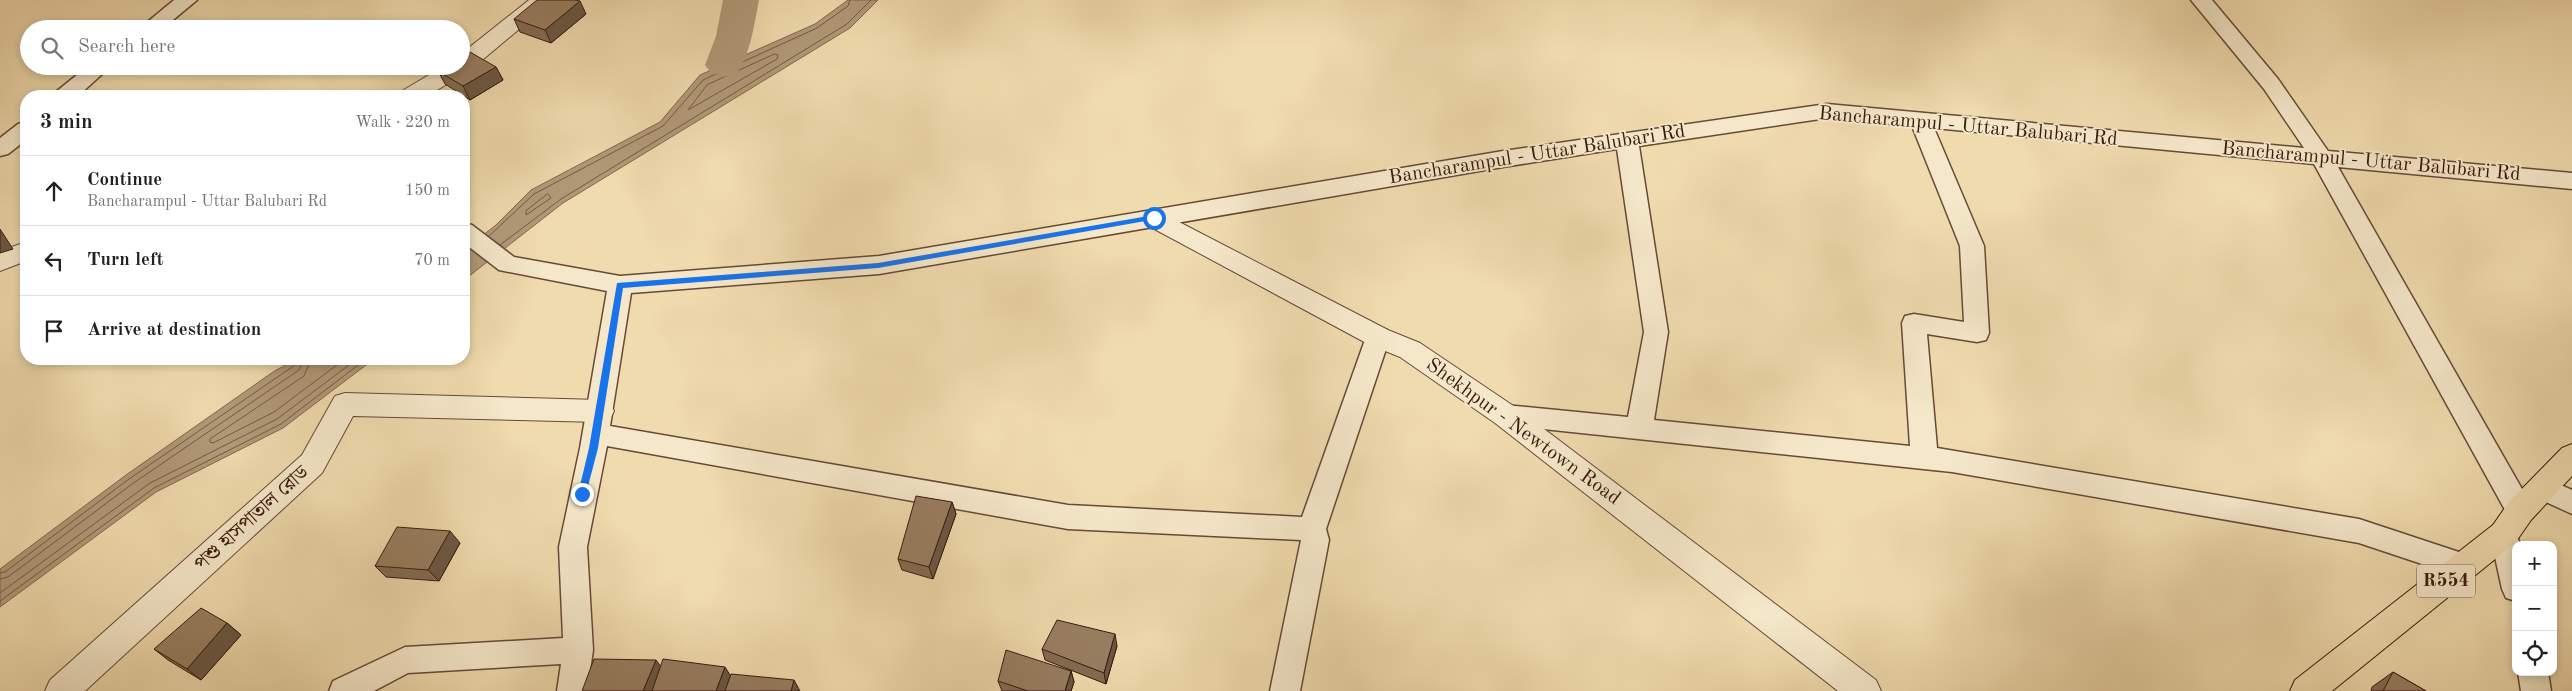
<!DOCTYPE html>
<html lang="en">
<head>
<meta charset="utf-8">
<style>
  :root { --surface:#fff; --page:#f6f6f6; --text:#202124; --muted:#757577; --line:#e0e0e0 }
  body { margin:0; font-family:"Old Standard TT","Noto Serif Bengali",serif; background:var(--page); color:var(--text) }
  .controls { position:absolute; right:15px; bottom:15px; display:grid; overflow:hidden; border-radius:10px; box-shadow:0 2px 8px #0003 }
  .controls button { width:45px; height:45px; display:grid; place-items:center; padding:0; border:0; border-bottom:1px solid var(--line); background:var(--surface); color:var(--text); font:25px sans-serif }
  .stop { position:absolute; width:15px; height:15px; margin:-11px; border:4px solid #1a73e8; border-radius:50%; background:#fff }
  .stop.end { background:#1a73e8; border-color:#fff; box-shadow:0 1px 5px #0008 }
  .list { margin:0; padding:0; list-style:none }
  h2 { display:flex; justify-content:space-between; align-items:center; height:65px; margin:0; padding:0 20px; font-size:21px }
  h2 small { font-size:16px; font-weight:400; color:var(--muted) }
  .list li { display:grid; grid-template-columns:32px 1fr auto; gap:15px; align-items:center; box-sizing:border-box; height:70px; padding:0 20px; border-top:1px solid var(--line) }
  .list b { display:block; font-size:19px; white-space:nowrap }
  .list p { margin:0; font-size:16px; white-space:nowrap; color:var(--muted) }
  .list em { font-size:16px; font-style:normal; color:var(--muted) }
  .icon { flex:none; width:28px; height:28px; fill:none; stroke:currentColor; stroke-width:2; stroke-linecap:round; stroke-linejoin:round }
  .map { position:relative; flex:none; width:2572px; height:691px; overflow:hidden }
  .search { position:absolute; background:var(--surface); box-shadow:0 2px 8px #0003; left:20px; top:20px; width:450px; height:55px; display:flex; align-items:center; gap:12px; box-sizing:border-box; padding:0 18px; border-radius:28px; color:var(--muted); font-size:19px }
  .panel { position:absolute; background:var(--surface); box-shadow:0 2px 8px #0003; left:20px; top:90px; width:450px; height:275px; border-radius:20px }
  .map>svg:first-child { display:block }
  .water { fill:#b19978; stroke:#81664e }
  .lines { fill:none; stroke-linecap:round; stroke-linejoin:round }
  .shore { stroke:#745943; stroke-width:1 }
  .river { fill:#b19978; fill-rule:evenodd }
  .minor-casing { stroke:#664a36; stroke-width:3 }
  .tertiary-casing { stroke:#664a36; stroke-width:2 }
  .primary-casing { stroke:#38190e; stroke-width:2 }
  .minor { fill:#f5e8ca; fill-rule:evenodd }
  .tertiary { fill:#f5e8ca; fill-rule:evenodd }
  .primary { fill:#f0dbae; fill-rule:evenodd }
  .wall { fill:#836c53; stroke:#38190e }
  .shaded-wall { fill:#6a5844; stroke:#38190e }
  .building { fill:#987e61; stroke:#38190e }
  .route { fill:#1a73e8 }
  .labels { text-anchor:middle; dominant-baseline:central; stroke-width:4; stroke-linejoin:round; paint-order:stroke }
  .shield { fill:#f5e8ca; stroke:#715746; stroke-width:1 }
  .shield-label { font-size:19px; font-weight:bold; fill:#38190e }
  .street-label { font-size:20px; fill:#38190e; stroke:#f5e8ca }
</style>
</head>
<body>
<div class="map">
<svg width="2572" height="691" viewBox="0 0 2572 691">
  <rect width="100%" height="100%" fill="#f0dbae"/>
  <filter id="stains"><feTurbulence type="fractalNoise" baseFrequency=".004" numOctaves="4"/><feColorMatrix values="0 0 0 0 .2 0 0 0 0 .09 0 0 0 0 .02 0 0 0 .5 -.17"/></filter>
  <radialGradient id="worn" r=".72"><stop offset=".6" stop-color="#630" stop-opacity="0"/><stop offset="1" stop-color="#630" stop-opacity=".3"/></radialGradient>
  <g class="water">
    <path d="M848 0H878L850 28 563 203 464 280V250L496 225 531 190 660 122 700 75 815 24Z"/>
    <path d="M296 359H374L283 428 156 492 0 607V569L126 475 273 372Z"/>
  </g>
  <g class="lines">
    <g class="shore">
      <path d="M775 54 778 55 777 59 688 110 707 85Z"/>
      <path d="M548 194 551 198 526 215V211Z"/>
      <path d="M489 236 534 194 663 126 703 80 817 28 848 6 850 0"/>
      <path d="M500 245 561 199 847 24 871 0"/>
      <path d="M311 359 304 376 210 439V442L213 443 274 412 345 359"/>
      <path d="M0 573 5 572 129 479 295 365 297 359"/>
      <path d="M0 579 8 577 132 484 299 370 304 359"/>
      <path d="M0 593 150 483 277 419 357 359"/>
      <path d="M0 601 154 488 281 424 366 359"/>
    </g>
    <path class="river" d="M723 0H759C754 25 751 52 737 73L724 77 711 73 705 65 716 36Z"/>
    <defs>
      <g id="minor">
        <path d="M174 0H197L162 29H139Z"/>
        <path d="M2191 0H2212L2278 79 2328 151 2572 173V189L2338 167 2530 503 2534 511 2530 519 2520 523 2510 519 2314 164 1934 128 1984 246 1989 333 1986 340 1977 342 1927 334 1937 448 2359 519 2474 557 2478 566 2474 575 2464 578 2359 543 1952 472 1505 425 1496 422 1492 415 1496 408 1505 405 1628 417 1644 332 1617 149 1503 167 879 274 631 293 610 426 1068 505 1302 517 1366 337 1369 330 1378 328 1387 330 1390 337 1326 529 1329 540 1300 691H1270L1301 540 1068 529 607 446 587 547 593 650 587 691H557L561 664 408 673 374 691H329L333 681 405 647 563 638 559 547 580 448 607 291 499 270 464 243V223L472 225 514 257 620 276 879 256 1503 151 1827 104 2304 148 2264 89ZM1827 118 1912 126 1960 246 1964 322 1914 314 1905 316 1902 323 1910 446 1654 420 1668 332 1639 146Z"/>
        <path d="M88 66H111L78 96H55L57 91Z"/>
        <path d="M26 122V140L8 154 0 156V138L18 124Z"/>
        <path d="M2543 477 2572 490V514L2533 496 2529 488 2533 480Z"/>
        <path d="M2504 522 2514 526 2520 545H2516V601L2506 598 2502 589 2490 534 2494 526Z"/>
        <path d="M2518 672H2548L2551 691H2521Z"/>
      </g>
      <g id="tertiary">
        <path d="M529 0H554L469 71 427 96H398L402 91 444 66H461V54Z"/>
        <path d="M1154 209 1388 330 1420 343 1515 407 1876 680 1881 691H1838L1495 423 1400 357 1368 344 1145 224 1141 218 1145 212Z"/>
        <path d="M26 242V261L0 271V251Z"/>
        <path d="M345 393 600 400 610 403 614 411 610 419 600 422 353 416 322 473 85 691H45L50 680 302 455 335 396Z"/>
      </g>
      <path id="primary" d="M2572 444V476L2531 520 2515 543 2332 691H2290L2295 680 2493 525 2509 502 2562 448Z"/>
    </defs>
    <use href="#minor" class="minor-casing"/>
    <use href="#tertiary" class="tertiary-casing"/>
    <use href="#primary" class="primary-casing"/>
    <use href="#minor" class="minor"/>
    <use href="#tertiary" class="tertiary"/>
    <use href="#primary" class="primary"/>
  </g>
  <g class="wall">
    <path d="M586 14 551 43 520 32 514 19Z"/>
    <path d="M496 67 503 80 470 100 445 84 438 71Z"/>
    <path d="M952 502 956 514 933 579 902 570 898 559Z"/>
    <path d="M460 543 439 581 386 577 375 566Z"/>
    <path d="M227 623 241 635 201 680 168 660 154 649Z"/>
    <path d="M1117 646 1106 684 1045 660 1042 649Z"/>
    <path d="M1071 671 1074 682 1071 691H1002L998 681Z"/>
    <path d="M2393 672 2426 691H2371L2372 687Z"/>
  </g>
  <g class="shaded-wall">
    <path d="M580 1 586 14 551 43 545 30Z"/>
    <path d="M496 67 503 80 470 100 463 86Z"/>
    <path d="M0 229 13 249 0 253Z"/>
    <path d="M952 502 956 514 933 579 929 567Z"/>
    <path d="M450 531 460 543 439 581 428 570Z"/>
    <path d="M227 623 241 635 201 680 187 669Z"/>
    <path d="M1115 634 1117 646 1106 684 1104 673Z"/>
    <path d="M656 660 664 671 655 691H643Z"/>
    <path d="M725 667 735 683 732 691H716Z"/>
    <path d="M1071 671 1074 682 1071 691H1065Z"/>
    <path d="M794 680 800 691H791Z"/>
  </g>
  <g class="building">
    <path d="M537 0H575L580 1 545 30 514 19Z"/>
    <path d="M470 52 496 67 463 86 438 71 446 66H461V57Z"/>
    <path d="M916 496 952 502 929 567 898 559Z"/>
    <path d="M397 527 450 531 428 570 375 566Z"/>
    <path d="M201 608 227 623 187 669 154 649Z"/>
    <path d="M1057 620 1115 634 1104 673 1042 649Z"/>
    <path d="M1006 650 1071 671 1065 691H1028L998 681Z"/>
    <path d="M594 659 656 660 643 691H582Z"/>
    <path d="M663 659 725 667 716 691H652Z"/>
    <path d="M2393 672 2426 691H2383Z"/>
    <path d="M731 674 794 680 791 691H725Z"/>
  </g>
  <path class="route" d="M1154 215 1157 216V219L878 268 623 288 598 448 586 494 582 498 578 494 589 448 617 283 878 263Z"/>
  <g class="labels">
    <rect class="shield" x="2417" y="564.5" width="58" height="33" rx="4"/>
    <g class="shield-label">
      <text x="2446" y="581">R554</text>
    </g>
    <g class="street-label">
      <text transform="translate(1968 127) rotate(5)">Bancharampul - Uttar Balubari Rd</text>
      <text transform="translate(1537 155) rotate(-9)">Bancharampul - Uttar Balubari Rd</text>
      <text transform="translate(2371 162) rotate(5)">Bancharampul - Uttar Balubari Rd</text>
      <text transform="translate(1523 432) rotate(36)">Shekhpur - Newtown Road</text>
      <text transform="translate(252 519) rotate(-42)">পশু হাসপাতাল রোড</text>
    </g>
  </g>
  <rect width="100%" height="100%" filter="url(#stains)"/>
  <rect width="100%" height="100%" fill="url(#worn)"/>
</svg>
<div class="controls">
<button>+</button>
<button>−</button>
<button><svg class="icon" aria-label="locate" viewBox="0 0 24 24"><circle cx="12" cy="12" r="6"/><path d="M12 2v4M12 18v4M2 12h4M18 12h4"/></svg></button>
</div>
<div class="stop" style="left:1154px;top:218px"></div>
<div class="stop end" style="left:582px;top:494px"></div>
<div class="search"><svg class="icon" aria-label="search" viewBox="0 0 24 24"><circle cx="10" cy="10" r="6"/><path d="M15 15l6 6"/></svg>Search here</div>
<section class="panel">
<h2>3 min<small>Walk · 220 m</small></h2>
<ul class="list">
<li><svg class="icon" aria-label="ahead" viewBox="0 0 24 24"><path d="M12 20V5M6 11l6-6 6 6"/></svg><div><b>Continue</b><p>Bancharampul - Uttar Balubari Rd</p></div><em>150 m</em></li>
<li><svg class="icon" aria-label="left" viewBox="0 0 24 24"><path d="M17 20v-9H6M10 6l-5 5 5 5"/></svg><div><b>Turn left</b></div><em>70 m</em></li>
<li><svg class="icon" aria-label="arrive" viewBox="0 0 24 24"><path d="M6 21V4h12l-3 4 3 4H6"/></svg><div><b>Arrive at destination</b></div></li>
</ul>
</section>
</div>
</body>
</html>
